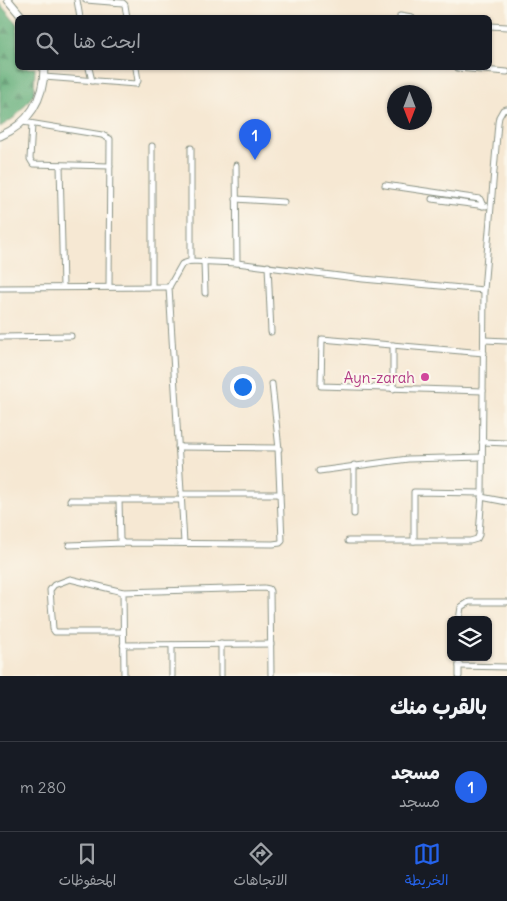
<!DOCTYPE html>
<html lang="ar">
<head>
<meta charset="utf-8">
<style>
  :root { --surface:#171b24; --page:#20242c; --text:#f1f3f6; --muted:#9ea1a6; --line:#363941; --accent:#2563eb }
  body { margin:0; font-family:Delius,"Playpen Sans Arabic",sans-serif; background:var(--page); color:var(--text); direction:rtl }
  .controls { position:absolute; right:15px; bottom:15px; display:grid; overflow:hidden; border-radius:8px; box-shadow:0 1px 4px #0004 }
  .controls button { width:45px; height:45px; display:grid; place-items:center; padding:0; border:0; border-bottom:1px solid var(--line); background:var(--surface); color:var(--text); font:25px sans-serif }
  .compass { position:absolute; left:387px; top:85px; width:45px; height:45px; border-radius:50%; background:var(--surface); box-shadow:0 1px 4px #0004; rotate:180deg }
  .you { position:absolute; left:242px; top:386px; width:18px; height:18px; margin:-12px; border:4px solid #fff; border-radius:50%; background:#1a73e8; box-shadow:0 0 0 8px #1a73e833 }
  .badge { display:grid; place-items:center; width:32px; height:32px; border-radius:50%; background:var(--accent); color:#fff; font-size:16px; font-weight:700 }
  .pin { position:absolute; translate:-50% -41px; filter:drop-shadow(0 1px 2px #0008) }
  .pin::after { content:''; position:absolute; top:26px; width:18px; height:15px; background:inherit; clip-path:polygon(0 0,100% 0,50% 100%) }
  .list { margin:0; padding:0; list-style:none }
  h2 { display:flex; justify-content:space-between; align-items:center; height:65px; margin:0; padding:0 20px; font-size:21px }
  h2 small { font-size:16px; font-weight:400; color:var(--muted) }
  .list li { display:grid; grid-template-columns:32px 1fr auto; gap:15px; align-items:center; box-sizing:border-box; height:90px; padding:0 20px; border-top:1px solid var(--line) }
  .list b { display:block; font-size:19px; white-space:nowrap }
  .list p { margin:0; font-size:16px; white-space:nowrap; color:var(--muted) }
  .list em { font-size:16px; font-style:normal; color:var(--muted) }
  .icon { flex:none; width:28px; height:28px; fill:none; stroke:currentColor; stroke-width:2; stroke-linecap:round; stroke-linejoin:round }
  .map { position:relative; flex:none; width:507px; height:676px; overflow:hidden; direction:ltr }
  .search { position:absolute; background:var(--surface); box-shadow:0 1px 4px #0004; left:15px; right:15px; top:15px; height:55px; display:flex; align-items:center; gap:12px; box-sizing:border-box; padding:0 18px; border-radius:8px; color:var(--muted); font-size:19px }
  .sheet { height:155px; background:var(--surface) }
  nav { display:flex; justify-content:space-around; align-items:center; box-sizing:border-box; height:70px; border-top:1px solid var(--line); background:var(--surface); font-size:14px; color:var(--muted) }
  nav a { display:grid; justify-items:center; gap:2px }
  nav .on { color:var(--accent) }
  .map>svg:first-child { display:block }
  .forest { fill:url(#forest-firs); stroke:#3f7455 }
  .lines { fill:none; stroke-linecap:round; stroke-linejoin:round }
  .minor-casing { stroke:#8a9284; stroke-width:7 }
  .secondary-casing { stroke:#8a9284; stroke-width:9 }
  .minor { stroke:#fff; stroke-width:5 }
  .secondary { stroke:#fff; stroke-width:7 }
  .hotel-dot { fill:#d1479c; stroke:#fbf7ec; stroke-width:2 }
  .labels { text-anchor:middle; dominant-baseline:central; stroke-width:4; stroke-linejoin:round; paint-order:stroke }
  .hotel-label { font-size:15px; fill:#b23c85; stroke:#fbf7ec; text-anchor:end }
</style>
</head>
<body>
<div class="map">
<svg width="507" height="676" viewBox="0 0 507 676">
  <defs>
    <pattern id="forest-firs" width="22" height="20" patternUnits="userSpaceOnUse" patternTransform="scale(1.25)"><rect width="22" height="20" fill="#5fac76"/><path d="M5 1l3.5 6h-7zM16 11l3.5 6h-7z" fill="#4e8d62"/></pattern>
  </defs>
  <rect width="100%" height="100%" fill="#fbf7ec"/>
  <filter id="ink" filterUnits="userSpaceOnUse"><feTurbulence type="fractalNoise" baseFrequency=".02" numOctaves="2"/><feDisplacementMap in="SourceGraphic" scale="10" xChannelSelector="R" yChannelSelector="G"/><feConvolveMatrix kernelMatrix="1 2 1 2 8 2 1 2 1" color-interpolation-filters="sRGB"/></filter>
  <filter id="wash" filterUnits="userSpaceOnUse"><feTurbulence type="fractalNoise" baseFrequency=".0096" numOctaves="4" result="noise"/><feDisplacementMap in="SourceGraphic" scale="20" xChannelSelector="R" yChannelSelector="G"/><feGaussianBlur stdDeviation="1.12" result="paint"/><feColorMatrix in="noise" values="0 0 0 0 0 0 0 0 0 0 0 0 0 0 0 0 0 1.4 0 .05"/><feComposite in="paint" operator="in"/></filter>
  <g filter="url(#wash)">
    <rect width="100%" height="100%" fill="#f6e8d3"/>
    <path class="forest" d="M0 4 17 24 18 68H35L34 94 15 117 0 127Z"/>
  </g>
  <g filter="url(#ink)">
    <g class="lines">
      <defs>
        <g id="minor">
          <path d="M77 0 80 18"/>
          <path d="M86 0 123 3 125 5 127 18"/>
          <path d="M400 16 412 18"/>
          <path d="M490 26 507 27"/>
          <path d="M89 68 92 81"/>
          <path d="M458 68 507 72"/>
          <path d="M44 77 136 84 138 81 136 68"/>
          <path d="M23 122 102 135 110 139 109 287"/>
          <path d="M32 124 30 159 33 164 110 166"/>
          <path d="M60 165 63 287"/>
          <path d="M236 165 237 263"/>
          <path d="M385 185 480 199 483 206"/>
          <path d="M236 199 284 202"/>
          <path d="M432 199 486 206"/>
          <path d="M191 261V148"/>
          <path d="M204 262 205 293"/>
          <path d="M268 266 271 332"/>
          <path d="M152 286V146"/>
          <path d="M0 288 169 287"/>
          <path d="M0 337 71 336"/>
          <path d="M484 340 507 341"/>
          <path d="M272 384 279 449"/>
          <path d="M393 389V345"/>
          <path d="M483 391 321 386 322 339 484 353"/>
          <path d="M482 442 507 443"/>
          <path d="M178 447 278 448 280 494"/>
          <path d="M354 465V514"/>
          <path d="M319 471 408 459 482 457"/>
          <path d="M481 497 507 502"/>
          <path d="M70 500H181"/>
          <path d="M119 500 120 540 123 543"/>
          <path d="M348 541H470L477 539 479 535 482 493 484 290 498 123 499 117 503 110 507 109"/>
          <path d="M414 541V492L482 493"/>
          <path d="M184 543 169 287 182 264 191 261 237 263 363 279 484 290"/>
          <path d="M69 545 123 543 273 544 280 543 282 541 280 494H181"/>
          <path d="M459 620 461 607 469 602H507"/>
          <path d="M123 632H55L53 629 50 590 54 585 70 579 123 592"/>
          <path d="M221 644V676"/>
          <path d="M123 645 271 644"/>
          <path d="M172 645V676"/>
          <path d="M459 657V676"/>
          <path d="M459 666 507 667"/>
          <path d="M124 676 123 592 264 588 269 589 270 591 271 676"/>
        </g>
        <g id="secondary">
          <path d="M8 0 23 18"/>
          <path d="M0 136C29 124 44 99 44 68"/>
        </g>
      </defs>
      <use href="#minor" class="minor-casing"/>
      <use href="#secondary" class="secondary-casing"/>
      <use href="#minor" class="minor"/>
      <use href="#secondary" class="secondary"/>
    </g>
  </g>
  <circle class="hotel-dot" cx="425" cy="377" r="5"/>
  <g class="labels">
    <g class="hotel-label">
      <text x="415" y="377">Ayn-zarah</text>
    </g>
  </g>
</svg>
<div class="controls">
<button><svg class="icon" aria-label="layers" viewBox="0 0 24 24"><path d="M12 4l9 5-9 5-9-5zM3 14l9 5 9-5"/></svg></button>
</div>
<svg class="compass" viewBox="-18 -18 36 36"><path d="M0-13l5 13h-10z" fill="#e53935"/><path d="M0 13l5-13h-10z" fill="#9ea1a6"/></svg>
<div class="you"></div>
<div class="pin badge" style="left:255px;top:160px">1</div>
<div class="search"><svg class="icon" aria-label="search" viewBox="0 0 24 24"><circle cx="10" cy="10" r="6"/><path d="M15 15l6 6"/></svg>ابحث هنا</div>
</div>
<section class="sheet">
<h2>بالقرب منك<small></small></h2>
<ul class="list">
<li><span class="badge">1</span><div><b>مسجد</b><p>مسجد</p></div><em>280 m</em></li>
</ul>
</section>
<nav>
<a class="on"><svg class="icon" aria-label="map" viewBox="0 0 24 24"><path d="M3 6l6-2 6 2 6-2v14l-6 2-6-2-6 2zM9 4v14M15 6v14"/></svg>الخريطة</a>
<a><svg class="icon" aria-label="directions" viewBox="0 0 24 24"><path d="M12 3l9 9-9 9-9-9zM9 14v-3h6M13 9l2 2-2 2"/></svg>الاتجاهات</a>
<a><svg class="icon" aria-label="saved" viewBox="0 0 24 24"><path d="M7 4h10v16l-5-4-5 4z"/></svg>المحفوظات</a>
</nav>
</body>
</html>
